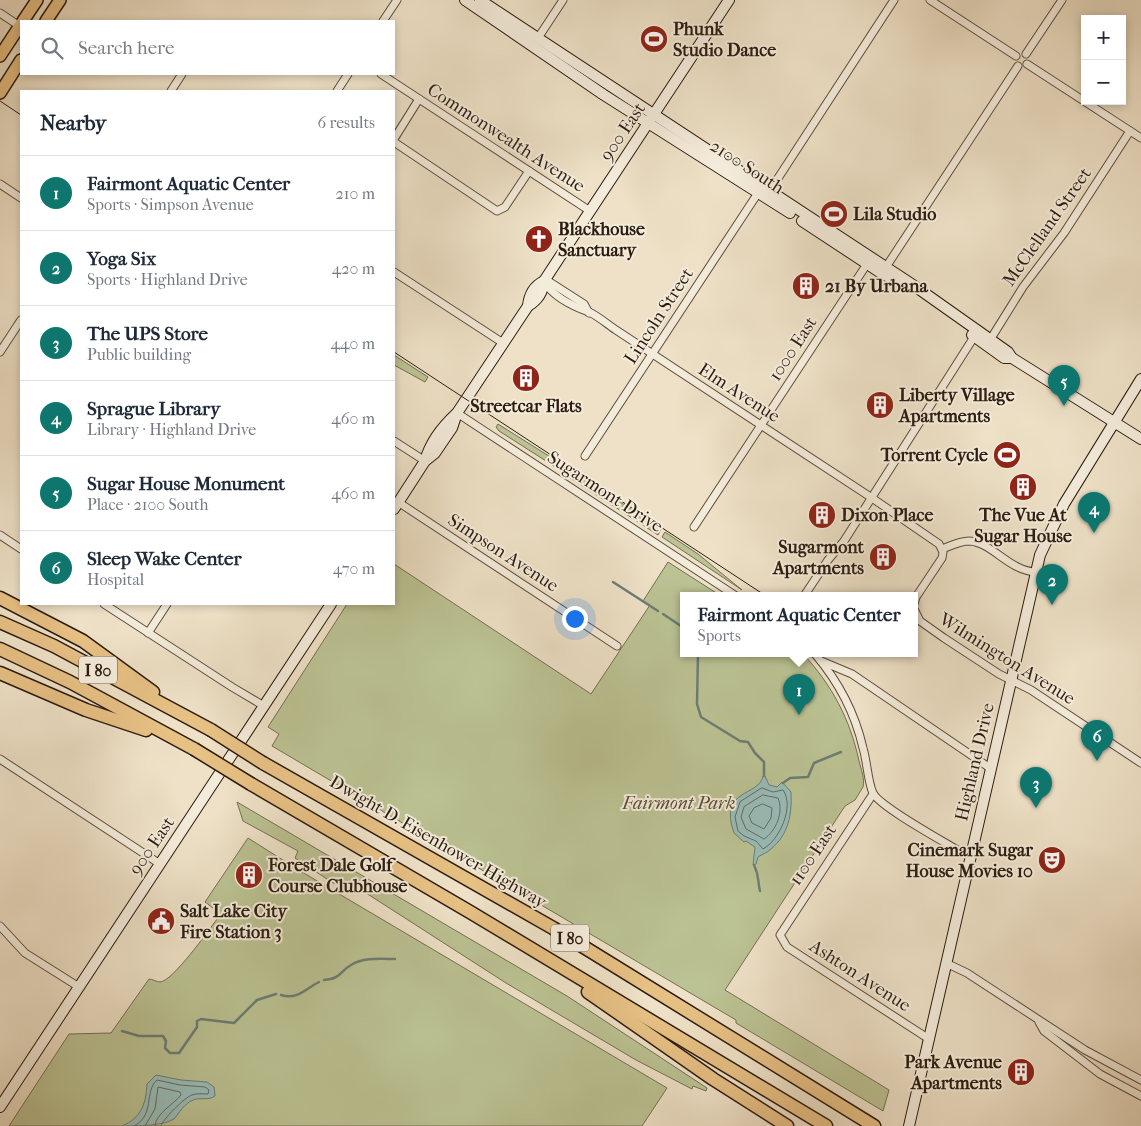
<!DOCTYPE html>
<html lang="en">
<head>
<meta charset="utf-8">
<style>
  :root { --surface:#fff; --page:#f6f6f7; --text:#1f2937; --muted:#747a83; --line:#e0e1e3; --accent:#0f766e }
  body { margin:0; font-family:"IM FELL French Canon",serif; background:var(--page); color:var(--text) }
  .controls { position:absolute; right:15px; top:15px; display:grid; overflow:hidden; border-radius:0px; box-shadow:0 2px 8px #0003 }
  .controls button { width:45px; height:45px; display:grid; place-items:center; padding:0; border:0; border-bottom:1px solid var(--line); background:var(--surface); color:var(--text); font:25px sans-serif }
  .you { position:absolute; left:574px; top:618px; width:18px; height:18px; margin:-12px; border:4px solid #fff; border-radius:50%; background:#1a73e8; box-shadow:0 0 0 8px #1a73e833 }
  .badge { display:grid; place-items:center; width:32px; height:32px; border-radius:50%; background:var(--accent); color:#fff; font-size:16px; font-weight:700 }
  .pin { position:absolute; translate:-50% -41px; filter:drop-shadow(0 1px 2px #0008) }
  .pin::after { content:''; position:absolute; top:26px; width:18px; height:15px; background:inherit; clip-path:polygon(0 0,100% 0,50% 100%) }
  .popup { position:absolute; left:680px; top:592px; width:238px; height:65px; box-sizing:border-box; display:grid; place-content:center; border-radius:0px; background:var(--surface); filter:drop-shadow(0 1px 4px #0005); font-size:16px; white-space:nowrap; color:var(--muted) }
  .popup b { font-size:19px; color:var(--text) }
  .popup::after { content:''; position:absolute; left:50%; top:100%; margin-left:-10px; border:10px solid transparent; border-top-color:var(--surface) }
  .list { margin:0; padding:0; list-style:none }
  h2 { display:flex; justify-content:space-between; align-items:center; height:65px; margin:0; padding:0 20px; font-size:21px }
  h2 small { font-size:16px; font-weight:400; color:var(--muted) }
  .list li { display:grid; grid-template-columns:32px 1fr auto; gap:15px; align-items:center; box-sizing:border-box; height:75px; padding:0 20px; border-top:1px solid var(--line) }
  .list b { display:block; font-size:19px; white-space:nowrap }
  .list p { margin:0; font-size:16px; white-space:nowrap; color:var(--muted) }
  .list em { font-size:16px; font-style:normal; color:var(--muted) }
  .icon { flex:none; width:28px; height:28px; fill:none; stroke:currentColor; stroke-width:2; stroke-linecap:round; stroke-linejoin:round }
  .map { position:relative; flex:none; width:1141px; height:1126px; overflow:hidden }
  .search { position:absolute; background:var(--surface); box-shadow:0 2px 8px #0003; left:20px; top:20px; width:375px; height:55px; display:flex; align-items:center; gap:12px; box-sizing:border-box; padding:0 18px; border-radius:0px; color:var(--muted); font-size:19px }
  .panel { position:absolute; background:var(--surface); box-shadow:0 2px 8px #0003; left:20px; top:90px; width:375px; height:515px; border-radius:0px }
  .map>svg:first-child { display:block }
  .green { fill:#bbc293; stroke:#746f52 }
  .water { fill:#99bdb9; stroke:#6d7d75 }
  .lines { fill:none; stroke-linecap:round; stroke-linejoin:round }
  .shore { stroke:#626c64; stroke-width:1 }
  .stream { stroke:#6d7d75; stroke-width:2.5 }
  .street-casing { stroke:#5c4d3e; stroke-width:9 }
  .secondary-casing { stroke:#2c1c10; stroke-width:12 }
  .primary-casing { stroke:#2c1c10; stroke-width:14 }
  .highway-casing { stroke:#2c1c10; stroke-width:15 }
  .street { stroke:#f4ecdb; stroke-width:7 }
  .secondary { stroke:#f4ecdb; stroke-width:10 }
  .primary { stroke:#e7c084; stroke-width:11 }
  .highway { stroke:#e7c084; stroke-width:12 }
  .tram { stroke:#2c1c10; stroke-width:1 }
  .highway-bridge-casing { stroke:#2c1c10; stroke-width:15; stroke-linecap:butt }
  .highway-bridge { stroke:#e7c084; stroke-width:12 }
  .labels { text-anchor:middle; dominant-baseline:central; stroke-width:4; stroke-linejoin:round; paint-order:stroke }
  .shield { fill:#f4ecdb; stroke:#685a4d; stroke-width:1 }
  .shield-label { font-size:16px; font-weight:bold; fill:#2c1c10 }
  .poi-label { font-size:18px; font-weight:bold; fill:#2c1c10; stroke:#f4ecdb; text-anchor:start }
  .street-label { font-size:18px; fill:#2c1c10; stroke:#f4ecdb }
  .park-label { font-size:18px; font-style:italic; fill:#574e37; stroke:#f4ecdb }
</style>
</head>
<body>
<div class="map">
<svg width="1141" height="1126" viewBox="0 0 1141 1126">
  <rect width="100%" height="100%" fill="#eee1c7"/>
  <filter id="stains"><feTurbulence type="fractalNoise" baseFrequency=".004" numOctaves="4"/><feColorMatrix values="0 0 0 0 .2 0 0 0 0 .09 0 0 0 0 .02 0 0 0 .5 -.17"/></filter>
  <radialGradient id="worn" r=".72"><stop offset=".6" stop-color="#630" stop-opacity="0"/><stop offset="1" stop-color="#630" stop-opacity=".3"/></radialGradient>
  <g class="green">
    <path d="M394 355 428 377 425 382 394 365Z"/>
    <path d="M498 424 560 463 557 468 499 431 496 427Z"/>
    <path d="M564 465 661 529 658 535 560 471Z"/>
    <path d="M665 532 698 554 742 590 662 537Z"/>
    <path d="M668 562 721 596H684V654H803C832 685 850 719 859 761 861 769 865 779 863 787L855 800 845 806 725 990 889 1090 883 1111 736 1023V1020L272 746 279 734 268 727 347 604H394V564L591 694 650 605 643 601Z"/>
    <path d="M237 802 567 996 707 1088 706 1091 693 1086 692 1089 636 1060 506 983 366 893 333 883 295 858 298 851 243 821Z"/>
    <path d="M248 838 297 869 667 1088 642 1126H9L69 1034 111 1033 149 979C152 979 157 982 160 982 172 982 209 930 217 919L214 916 217 911 205 902Z"/>
  </g>
  <g class="water">
    <path d="M763 776H765L769 785 777 787 782 782 791 792C792 814 789 834 771 849 767 853 762 854 758 857L756 864 753 865 755 847 746 841 744 842 734 833C718 788 759 797 763 776Z"/>
    <path d="M156 1075 181 1080 207 1082 214 1087 215 1096C208 1101 200 1097 193 1100 185 1103 179 1113 174 1119 163 1126 137 1126 122 1126 141 1118 146 1104 147 1084Z"/>
  </g>
  <g class="lines">
    <g class="shore">
      <path d="M762 788 773 792 783 790C795 806 779 841 763 849L756 841 744 836 738 831 735 817 740 802Z"/>
      <path d="M763 795 778 798C784 812 776 831 764 839L746 829 741 817 744 807Z"/>
      <path d="M763 804 772 808 771 818 764 829 752 823 749 816 754 808Z"/>
      <path d="M134 1126C155 1116 144 1091 157 1080L180 1085 205 1087 209 1090 208 1094C203 1094 197 1093 192 1095 185 1097 162 1120 161 1126"/>
      <path d="M145 1126 155 1109 158 1087 180 1092 181 1095C173 1105 156 1113 155 1126"/>
    </g>
    <g class="stream">
      <path d="M613 582 658 611"/>
      <path d="M663 614 684 628"/>
      <path d="M698 654 697 704 701 717 740 741 748 742 755 753 764 762V776"/>
      <path d="M783 783 790 778 808 777 814 763 841 752"/>
      <path d="M754 865C760 877 757 880 760 891"/>
      <path d="M324 980C341 979 340 971 351 965 364 957 381 959 395 959"/>
      <path d="M281 995C298 1000 305 989 319 982"/>
      <path d="M122 1031 139 1036H163L166 1041 165 1048 170 1053H179L197 1027V1021L201 1019 234 1023 257 1000 276 994"/>
    </g>
    <defs>
      <g id="street">
        <path d="M930 0 1016 56"/>
        <path d="M0 13 21 27"/>
        <path d="M383 21 397 0"/>
        <path d="M538 38 563 0"/>
        <path d="M1026 54 1062 0"/>
        <path d="M1027 64 1141 138"/>
        <path d="M381 74 590 211"/>
        <path d="M171 91 182 74"/>
        <path d="M337 91 348 74"/>
        <path d="M394 139 419 99"/>
        <path d="M394 142 497 211 505 207 529 171"/>
        <path d="M0 184 21 198"/>
        <path d="M769 192 894 0"/>
        <path d="M886 267 1018 66"/>
        <path d="M394 272 503 343"/>
        <path d="M545 279 584 304 589 313"/>
        <path d="M544 282C554 297 572 306 589 312 598 316 607 324 616 330L872 498 939 544 943 552 942 558 916 597 914 604"/>
        <path d="M990 340 1023 287 1064 233 1130 131"/>
        <path d="M0 352 21 320"/>
        <path d="M457 413 736 596"/>
        <path d="M394 441 425 461"/>
        <path d="M585 456 758 193"/>
        <path d="M398 502 617 646"/>
        <path d="M694 527 867 264"/>
        <path d="M0 535 21 549"/>
        <path d="M942 549C950 546 960 541 969 541 992 542 1009 571 1036 572"/>
        <path d="M804 596 828 560 844 541 974 337"/>
        <path d="M104 604 232 687 264 706"/>
        <path d="M914 609 920 621 944 638 999 674 1031 690 1141 763"/>
        <path d="M148 633 167 604"/>
        <path d="M815 654C838 681 855 713 863 748 867 761 868 783 873 793 880 807 943 841 959 851L970 855"/>
        <path d="M821 661 852 674 990 768"/>
        <path d="M0 759 160 864"/>
        <path d="M873 794 780 935 787 947 929 1039"/>
        <path d="M0 926 25 953 79 987"/>
        <path d="M946 963 967 973 1085 1050 1141 1080"/>
        <path d="M1039 1022 1044 1031 1100 1074 1141 1096"/>
      </g>
      <g id="secondary">
        <path d="M465 0 604 95 790 213"/>
        <path d="M480 0 916 287 1008 352 1012 358 1141 439"/>
        <path d="M802 221 881 273 904 285"/>
        <path d="M528 306C538 300 543 293 544 281L729 0"/>
        <path d="M972 335 1004 358H1012"/>
        <path d="M425 461C430 443 442 427 456 414"/>
        <path d="M394 509 425 461 435 453 452 428 457 413 528 306C529 295 534 286 544 281"/>
        <path d="M0 1107 331 604"/>
        <path d="M909 1126 1040 555 1064 504 1141 379"/>
      </g>
      <g id="primary">
        <path d="M23 21 37 0"/>
        <path d="M46 21 60 0"/>
        <path d="M0 56 21 24"/>
        <path d="M0 93 21 60"/>
      </g>
      <g id="highway">
        <path d="M0 598 83 641 153 692"/>
        <path d="M0 622 54 646 211 730"/>
        <path d="M0 649 70 682 194 749"/>
        <path d="M0 673 86 710 146 730"/>
        <path d="M263 763 553 928 874 1126"/>
        <path d="M251 784 470 912 826 1126"/>
        <path d="M588 992 713 1079 787 1126"/>
      </g>
    </defs>
    <use href="#street" class="street-casing"/>
    <use href="#secondary" class="secondary-casing"/>
    <use href="#primary" class="primary-casing"/>
    <use href="#highway" class="highway-casing"/>
    <use href="#street" class="street"/>
    <use href="#secondary" class="secondary"/>
    <use href="#primary" class="primary"/>
    <use href="#highway" class="highway"/>
    <g class="tram">
      <path d="M0 101 21 115"/>
      <path d="M394 352 766 596"/>
    </g>
    <defs>
      <g id="highway-bridge">
        <path d="M211 730 263 763"/>
        <path d="M194 749 251 784"/>
      </g>
    </defs>
    <use href="#highway-bridge" class="highway-bridge-casing"/>
    <use href="#highway-bridge" class="highway-bridge"/>
  </g>
  <defs>
    <symbol id="stadium-disc" viewBox="-11 -11 22 22"><circle r="9.5" fill="#8f2418" stroke="#f4ecdb"/><path d="M0-5a6.5 5 0 1 0 0 10a6.5 5 0 1 0 0-10ZM-3.5-1.8h7v3.6h-7Z" fill="#fff"/></symbol>
    <symbol id="church-disc" viewBox="-11 -11 22 22"><circle r="9.5" fill="#8f2418" stroke="#f4ecdb"/><path d="M-1.2-6h2.4v3.5h3.3v2.4h-3.3V6h-2.4V-.1h-3.3v-2.4h3.3Z" fill="#fff"/></symbol>
    <symbol id="building-disc" viewBox="-11 -11 22 22"><circle r="9.5" fill="#8f2418" stroke="#f4ecdb"/><path d="M-4-6H4V6H1V3H-1V6H-4ZM-2.5-4.3h1.7v1.8h-1.7ZM.8-4.3h1.7v1.8H.8ZM-2.5-1h1.7V.8h-1.7ZM.8-1h1.7V.8H.8Z" fill="#fff"/></symbol>
    <symbol id="theatre-disc" viewBox="-11 -11 22 22"><circle r="9.5" fill="#8f2418" stroke="#f4ecdb"/><path d="M-5-5.5Q0-4 5-5.5V0Q5 5 0 6Q-5 5-5 0ZM-3.3-2.5H-1v1.5H-3.3ZM1-2.5H3.3v1.5H1ZM-2.8 1Q0 5.5 2.8 1Z" fill="#fff"/></symbol>
    <symbol id="civic-disc" viewBox="-11 -11 22 22"><circle r="9.5" fill="#8f2418" stroke="#f4ecdb"/><path d="M-.6-6.5H3V-4.5H.6V-3L4-1V1h2V6H-6V1h2V-1L-.6-3ZM-1.2 2.5V6h2.4V2.5Z" fill="#fff"/></symbol>
  </defs>
  <g fill-rule="evenodd">
    <use href="#stadium-disc" x="638" y="23" width="32" height="32"/>
    <use href="#stadium-disc" x="818" y="198" width="32" height="32"/>
    <use href="#church-disc" x="523" y="223" width="32" height="32"/>
    <use href="#building-disc" x="790" y="270" width="32" height="32"/>
    <use href="#building-disc" x="510" y="362" width="32" height="32"/>
    <use href="#building-disc" x="864" y="389" width="32" height="32"/>
    <use href="#stadium-disc" x="991" y="439" width="32" height="32"/>
    <use href="#building-disc" x="1007" y="471" width="32" height="32"/>
    <use href="#building-disc" x="806" y="499" width="32" height="32"/>
    <use href="#building-disc" x="867" y="541" width="32" height="32"/>
    <use href="#theatre-disc" x="1036" y="844" width="32" height="32"/>
    <use href="#building-disc" x="233" y="859" width="32" height="32"/>
    <use href="#civic-disc" x="145" y="905" width="32" height="32"/>
    <use href="#building-disc" x="1005" y="1056" width="32" height="32"/>
  </g>
  <g class="labels">
    <g class="shield">
      <rect x="79" y="656.5" width="38" height="27" rx="4"/>
      <rect x="551" y="924.5" width="38" height="27" rx="4"/>
    </g>
    <g class="shield-label">
      <text x="98" y="670">I 80</text>
      <text x="570" y="938">I 80</text>
    </g>
    <g class="poi-label">
      <text x="673" y="29">Phunk<tspan x="673" dy="21">Studio Dance</tspan></text>
      <text x="853" y="214">Lila Studio</text>
      <text x="558" y="229">Blackhouse<tspan x="558" dy="21">Sanctuary</tspan></text>
      <text x="825" y="286">21 By Urbana</text>
      <text x="899" y="395">Liberty Village<tspan x="899" dy="21">Apartments</tspan></text>
      <text x="526" y="406" text-anchor="middle">Streetcar Flats</text>
      <text x="988" y="455" text-anchor="end">Torrent Cycle</text>
      <text x="841" y="515">Dixon Place</text>
      <text x="1023" y="515" text-anchor="middle">The Vue At<tspan x="1023" dy="21">Sugar House</tspan></text>
      <text x="864" y="547" text-anchor="end">Sugarmont<tspan x="864" dy="21">Apartments</tspan></text>
      <text x="1033" y="850" text-anchor="end">Cinemark Sugar<tspan x="1033" dy="21">House Movies 10</tspan></text>
      <text x="268" y="865">Forest Dale Golf<tspan x="268" dy="21">Course Clubhouse</tspan></text>
      <text x="180" y="911">Salt Lake City<tspan x="180" dy="21">Fire Station 3</tspan></text>
      <text x="1002" y="1062" text-anchor="end">Park Avenue<tspan x="1002" dy="21">Apartments</tspan></text>
    </g>
    <g class="street-label">
      <text transform="translate(623 132) rotate(-56)">900 East</text>
      <text transform="translate(506 138) rotate(33)">Commonwealth Avenue</text>
      <text transform="translate(747 167) rotate(33)">2100 South</text>
      <text transform="translate(1047 227) rotate(-55)">McClelland Street</text>
      <text transform="translate(659 316) rotate(-57)">Lincoln Street</text>
      <text transform="translate(793 349) rotate(-57)">1000 East</text>
      <text transform="translate(739 393) rotate(33)">Elm Avenue</text>
      <text transform="translate(605 492) rotate(33)">Sugarmont Drive</text>
      <text transform="translate(503 553) rotate(33)">Simpson Avenue</text>
      <text transform="translate(1007 659) rotate(32)">Wilmington Avenue</text>
      <text transform="translate(975 762) rotate(-77)">Highland Drive</text>
      <text transform="translate(438 842) rotate(30)">Dwight D. Eisenhower Highway</text>
      <text transform="translate(152 846) rotate(-56)">900 East</text>
      <text transform="translate(813 855) rotate(-56)">1100 East</text>
      <text transform="translate(860 976) rotate(33)">Ashton Avenue</text>
    </g>
    <g class="park-label">
      <text x="679" y="803">Fairmont Park</text>
    </g>
  </g>
  <rect width="100%" height="100%" filter="url(#stains)"/>
  <rect width="100%" height="100%" fill="url(#worn)"/>
</svg>
<div class="controls">
<button>+</button>
<button>−</button>
</div>
<div class="you"></div>
<div class="pin badge" style="left:799px;top:715px">1</div>
<div class="popup"><b>Fairmont Aquatic Center</b>Sports</div>
<div class="pin badge" style="left:1052px;top:605px">2</div>
<div class="pin badge" style="left:1036px;top:808px">3</div>
<div class="pin badge" style="left:1094px;top:533px">4</div>
<div class="pin badge" style="left:1064px;top:406px">5</div>
<div class="pin badge" style="left:1097px;top:761px">6</div>
<div class="search"><svg class="icon" aria-label="search" viewBox="0 0 24 24"><circle cx="10" cy="10" r="6"/><path d="M15 15l6 6"/></svg>Search here</div>
<section class="panel">
<h2>Nearby<small>6 results</small></h2>
<ul class="list">
<li><span class="badge">1</span><div><b>Fairmont Aquatic Center</b><p>Sports · Simpson Avenue</p></div><em>210 m</em></li>
<li><span class="badge">2</span><div><b>Yoga Six</b><p>Sports · Highland Drive</p></div><em>420 m</em></li>
<li><span class="badge">3</span><div><b>The UPS Store</b><p>Public building</p></div><em>440 m</em></li>
<li><span class="badge">4</span><div><b>Sprague Library</b><p>Library · Highland Drive</p></div><em>460 m</em></li>
<li><span class="badge">5</span><div><b>Sugar House Monument</b><p>Place · 2100 South</p></div><em>460 m</em></li>
<li><span class="badge">6</span><div><b>Sleep Wake Center</b><p>Hospital</p></div><em>470 m</em></li>
</ul>
</section>
</div>
</body>
</html>
